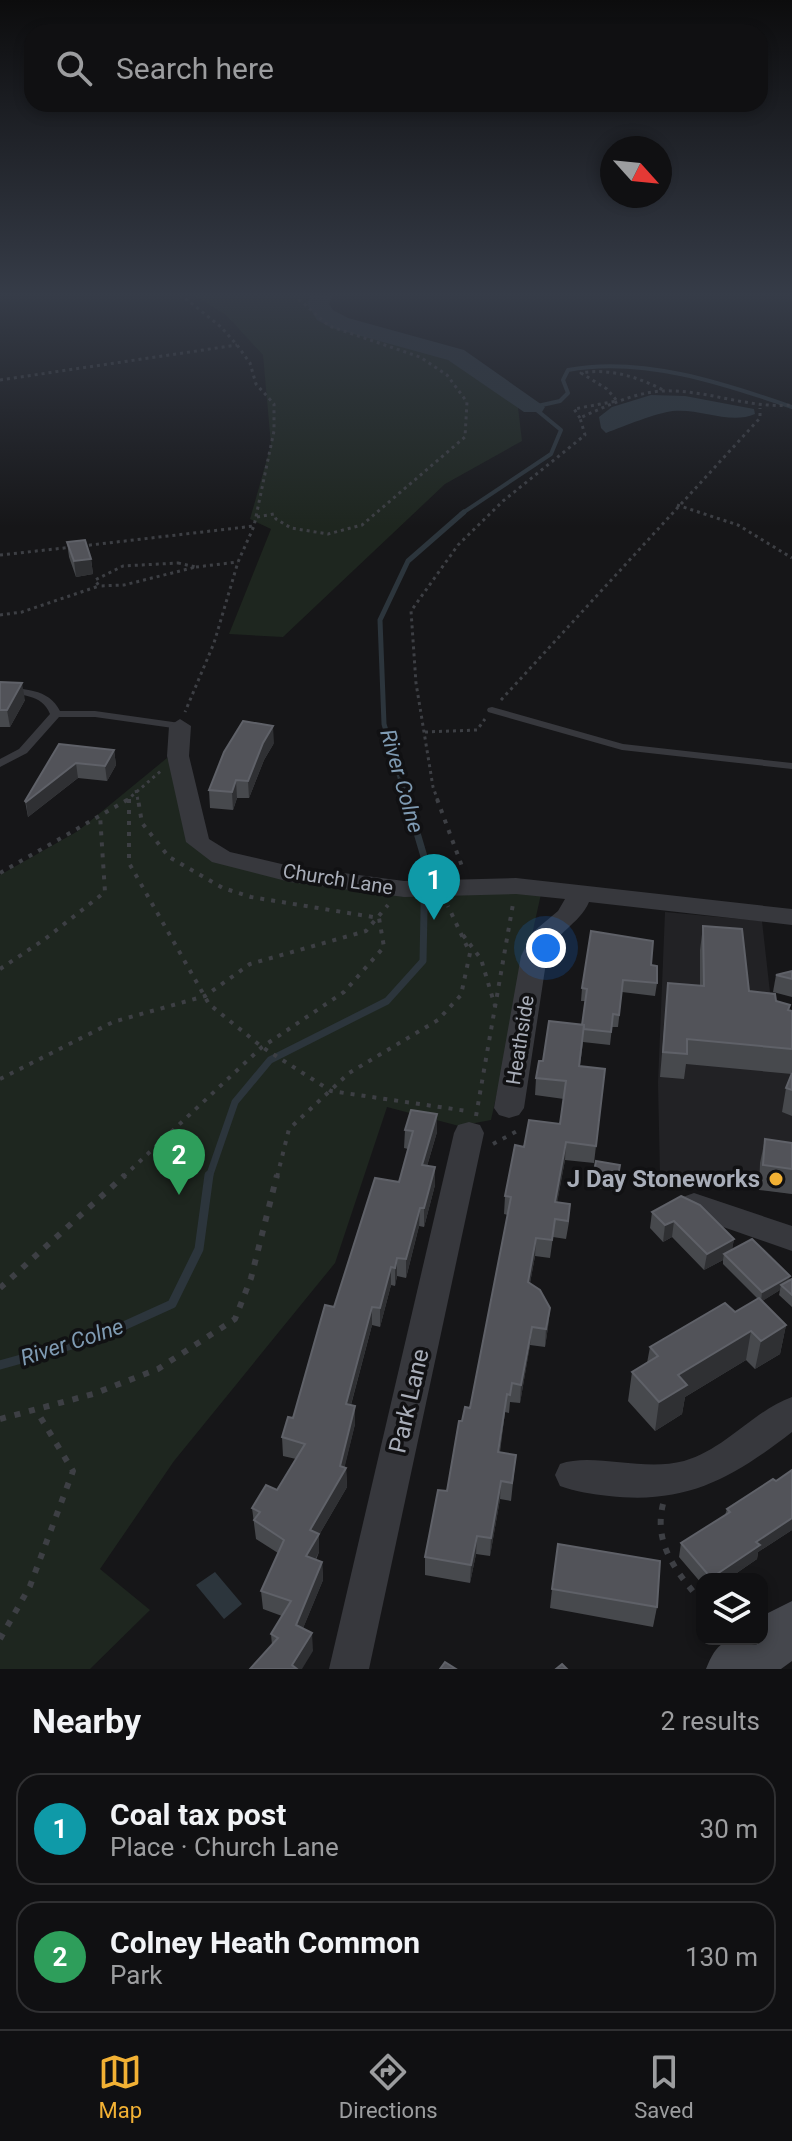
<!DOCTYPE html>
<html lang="en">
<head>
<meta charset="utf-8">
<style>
  :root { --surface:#101012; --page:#19191b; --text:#f1f3f6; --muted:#9c9d9f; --line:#303032; --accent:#f2b134 }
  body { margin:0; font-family:Roboto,sans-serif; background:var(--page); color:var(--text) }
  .controls { position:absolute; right:24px; bottom:24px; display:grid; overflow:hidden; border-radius:16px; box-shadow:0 4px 12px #0003 }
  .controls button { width:72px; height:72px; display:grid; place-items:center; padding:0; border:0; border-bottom:2px solid var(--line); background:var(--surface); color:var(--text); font:40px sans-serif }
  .compass { position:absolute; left:600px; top:136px; width:72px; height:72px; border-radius:50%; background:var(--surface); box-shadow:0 4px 12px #0003; rotate:117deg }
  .you { position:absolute; left:546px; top:948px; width:28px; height:28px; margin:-20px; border:6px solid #fff; border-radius:50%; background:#1a73e8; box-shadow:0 0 0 12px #1a73e833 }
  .badge { display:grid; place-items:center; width:52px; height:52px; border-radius:50%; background:var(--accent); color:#fff; font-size:26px; font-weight:700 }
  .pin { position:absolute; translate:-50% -66px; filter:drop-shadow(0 2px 4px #0008) }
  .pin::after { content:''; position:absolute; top:42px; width:28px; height:24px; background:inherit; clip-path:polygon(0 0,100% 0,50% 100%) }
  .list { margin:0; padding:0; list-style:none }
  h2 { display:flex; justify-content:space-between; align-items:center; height:104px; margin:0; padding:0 32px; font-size:34px }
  h2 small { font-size:26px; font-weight:400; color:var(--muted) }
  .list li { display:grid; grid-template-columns:52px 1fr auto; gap:24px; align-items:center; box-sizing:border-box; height:112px; margin:0 16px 16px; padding:0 16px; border:2px solid var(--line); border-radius:24px }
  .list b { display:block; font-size:30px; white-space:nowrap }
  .list p { margin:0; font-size:26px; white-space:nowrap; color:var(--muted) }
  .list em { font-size:26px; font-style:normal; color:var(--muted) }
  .icon { flex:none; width:44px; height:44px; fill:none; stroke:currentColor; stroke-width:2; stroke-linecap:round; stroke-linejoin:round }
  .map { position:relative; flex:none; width:792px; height:1669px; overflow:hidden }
  .search { position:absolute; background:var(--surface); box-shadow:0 4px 12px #0003; left:24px; right:24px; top:24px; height:88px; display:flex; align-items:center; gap:20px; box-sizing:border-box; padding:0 28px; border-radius:24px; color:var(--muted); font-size:30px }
  .sheet { height:360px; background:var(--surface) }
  nav { display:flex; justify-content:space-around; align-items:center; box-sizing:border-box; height:112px; border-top:2px solid var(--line); background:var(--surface); font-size:22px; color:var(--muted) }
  nav a { display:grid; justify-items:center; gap:4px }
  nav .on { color:var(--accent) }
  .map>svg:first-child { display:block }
  .built { fill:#222225 }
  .green { fill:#1e261f }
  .water { fill:#2c353c }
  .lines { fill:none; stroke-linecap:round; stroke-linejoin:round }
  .stream-far3 { stroke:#2c353c; stroke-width:4 }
  .stream-far2 { stroke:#2c353c; stroke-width:5 }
  .stream-far1 { stroke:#2c353c; stroke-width:7 }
  .stream { stroke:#2c353c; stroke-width:9 }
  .river { fill:#2c353c; fill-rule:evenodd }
  .path-far2 { stroke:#3d3f44; stroke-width:3; stroke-dasharray:3 4; stroke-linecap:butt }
  .path-far1 { stroke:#3d3f44; stroke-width:4; stroke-dasharray:4 7; stroke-linecap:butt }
  .path { stroke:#3d3f44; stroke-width:6; stroke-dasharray:6 9; stroke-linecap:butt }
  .lane { fill:#37383d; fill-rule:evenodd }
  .street { fill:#37383d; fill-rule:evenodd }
  .secondary { fill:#45474d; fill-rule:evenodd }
  .wall { fill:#47494d }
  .shaded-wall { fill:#2f3033 }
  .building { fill:#525359; stroke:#5f6168; stroke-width:2 }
  .poi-dot { fill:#f2b134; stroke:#111113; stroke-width:3 }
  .labels { text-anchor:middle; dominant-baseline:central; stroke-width:7; stroke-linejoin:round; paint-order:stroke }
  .street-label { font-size:20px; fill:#a8adb8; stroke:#111113 }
  .water-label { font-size:22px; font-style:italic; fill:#7f9bb3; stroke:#111113 }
  .near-poi-label { font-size:24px; font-weight:bold; fill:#a8adb8; stroke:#111113; text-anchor:end }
  .near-street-label { font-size:24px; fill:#a8adb8; stroke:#111113 }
</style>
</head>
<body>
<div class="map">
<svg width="792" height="1669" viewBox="0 0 792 1669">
  <rect width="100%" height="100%" fill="#161618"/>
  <path class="built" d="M665 912 762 921 774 1028 792 1033V1194L660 1176 658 1083Z"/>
  <g class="green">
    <path d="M192 294H306V299L329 322 445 356 518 407 522 441 445 484 283 637 229 634 271 529 250 519 271 445 263 355 226 315Z"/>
    <path d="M167 758 175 773 190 844 278 878 541 894 491 1120 459 1126 387 1107 335 1263 174 1461 100 1569 150 1610 90 1669H0V875L78 831Z"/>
  </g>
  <g class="water">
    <path d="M651 395 685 396 754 409 755 414C730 425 700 408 673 411 656 413 624 426 606 433L601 428 599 417 612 407Z"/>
    <path d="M215 1572 242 1604 224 1619 196 1585Z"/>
  </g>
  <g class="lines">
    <g class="stream-far3">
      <path d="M533 407 560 401 568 393 563 380 568 370C641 356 723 383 792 407"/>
      <path d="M461 514 551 454 561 430 533 407"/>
    </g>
    <path class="stream-far2" d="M407 801 384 724 380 620 408 561 464 512"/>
    <path class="stream-far1" d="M209 1177 235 1102 270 1060 387 1001 423 961 425 860 407 799"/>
    <path class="stream" d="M0 1365 97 1338 172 1304 199 1249 209 1175"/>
    <path class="river" d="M311 294H333L329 304 333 310 348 318 464 350 545 407 542 412H524L448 360 332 328 317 320 307 304Z"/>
    <g class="path-far2">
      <path d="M180 294 221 327 237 345 250 363 256 384 274 404V431L254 526 238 562 214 643 185 712"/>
      <path d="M0 380 237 345"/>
      <path d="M580 418 574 409 617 401 607 389 581 373C610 368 638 377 663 390"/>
      <path d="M677 505 738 525 792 558"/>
      <path d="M257 517 274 514 276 519 291 528 328 534 362 525 465 437 467 402 447 375 420 357 329 326 293 294"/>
      <path d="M82 546 254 526"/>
      <path d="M0 555 73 547"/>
      <path d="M178 563 196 567 124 585 99 586 95 580 123 566Z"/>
      <path d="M196 567 238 562"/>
      <path d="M0 615 22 612 99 586"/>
      <path d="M501 700 760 418V408"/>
      <path d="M425 732 477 730 485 719"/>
      <path d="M136 790 138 801"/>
      <path d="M126 801 162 770"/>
      <path d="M438 801 433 787 416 683 411 611 458 545 503 501 585 435 580 418C606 406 633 393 662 391 706 389 748 409 792 405"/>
    </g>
    <g class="path-far1">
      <path d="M129 799V863L209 1004 262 1047 331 1091 467 1111"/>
      <path d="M437 799 463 869"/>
      <path d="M0 873 129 799"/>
      <path d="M463 935 481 959 495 1006"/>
      <path d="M0 969 45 939 105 892 100 815"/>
      <path d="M0 1079 113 1022 205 996 250 964 366 931 388 905"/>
      <path d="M476 1116 513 904"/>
      <path d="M493 1144 519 1130"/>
      <path d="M123 1177 262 1047 344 992 384 947 379 918 251 897 223 888 169 857 142 823 138 799"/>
      <path d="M277 1177 289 1129 349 1073 438 1020 461 995 470 953 448 906"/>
    </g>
    <g class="path">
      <path d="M0 1288 125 1175"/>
      <path d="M0 1419 93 1394 158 1369 235 1319 251 1278 277 1175"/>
      <path d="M663 1504C653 1544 677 1573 702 1602"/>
      <path d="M0 1639 30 1586 73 1471 36 1410"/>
    </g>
    <g class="lane">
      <path d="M0 687C22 689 49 688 60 711H95L180 723 185 726 180 729 95 717H59L27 753 0 767V759L19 749 50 714C42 693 19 695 0 693Z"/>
      <path d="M492 707 623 744 792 763V769L622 750 488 712 487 710 488 708Z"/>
    </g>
    <g class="street">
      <path d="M180 719 191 726 189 756 209 839 230 852 290 866 404 881 516 878 792 909V925L589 902C579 925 555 932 547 956L524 1108 519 1115 509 1118 499 1115 494 1108 521 956 533 932 558 911 565 899 516 894 404 897 290 882 212 862 186 842 167 756 169 726Z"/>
      <path d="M469 1122 480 1125 484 1133 369 1669H329L454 1133 458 1125Z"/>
      <path d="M694 1193 792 1226V1251L683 1213 678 1205 683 1197Z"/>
      <path d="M792 1397V1432C733 1478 686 1505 609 1496 592 1494 576 1492 560 1486L555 1475 560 1464C593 1452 642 1472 684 1461 726 1449 753 1411 792 1397Z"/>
    </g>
    <path class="secondary" d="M792 1601V1661L781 1669H706C719 1636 729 1639 762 1639V1616Z"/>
  </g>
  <g class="wall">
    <path d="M67 542 91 559 93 574 76 577 69 557Z"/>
    <path d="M0 682 25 700 10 727H0Z"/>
    <path d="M274 743 264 760 249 798H237L233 810 210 808 209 790Z"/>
    <path d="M59 744 114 750 116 765 107 781 78 778 28 817 25 801Z"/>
    <path d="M703 926 749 991 790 1005 789 1010 792 1011V1116L782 1112 786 1088 792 1074 686 1064 684 1079 660 1077 668 983 700 986V950Z"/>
    <path d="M651 965 657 983 655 996 622 992 618 1027H612L610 1045 583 1042 580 1066 605 1069 594 1163 565 1160 557 1202 569 1222 566 1239 553 1237 550 1258 535 1256 530 1283 550 1308 548 1327 545 1347 530 1345 520 1403 510 1402 509 1413 505 1412 500 1452 516 1455 511 1501 500 1499 490 1556 476 1554 470 1583 425 1575V1557L447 1491 462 1421 470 1408 508 1215 504 1214 505 1196 524 1147 560 1124 564 1099 535 1095 536 1078 543 1061 582 1025 585 1001H581L582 988Z"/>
    <path d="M792 971V997L773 992 776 975Z"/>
    <path d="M437 1114V1132L427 1166 435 1167V1185L424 1227 419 1226 406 1278 397 1276 395 1286 391 1285 380 1327 372 1325 351 1405 355 1424 344 1468H346L347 1487 319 1535V1552L316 1560 322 1562 323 1580 303 1628 313 1651 272 1645 271 1634 282 1616 263 1609 261 1591 278 1553 256 1539 252 1508 277 1490 296 1459 283 1456 282 1437 293 1418 334 1307 399 1182 408 1149 404 1148 405 1130Z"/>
    <path d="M765 1139 792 1143V1194L759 1190 760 1163Z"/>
    <path d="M620 1165 616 1191 592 1187 593 1177Z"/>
    <path d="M652 1212 734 1239 732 1249 789 1280 792 1279V1307L779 1295 780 1290 762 1301 786 1325 780 1354 755 1369 746 1360 685 1397 682 1414 655 1431 628 1401 632 1372 647 1363 650 1347 735 1312 758 1299 723 1264V1260L704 1270 672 1237 663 1242 650 1228Z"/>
    <path d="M792 1470V1530L758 1552 757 1559 728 1579H702V1584L679 1557 681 1543 725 1515 727 1509 776 1481Z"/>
    <path d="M552 1589 657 1607 653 1627 550 1608Z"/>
  </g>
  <g class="shaded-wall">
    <path d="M91 559 93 574 76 577 74 561Z"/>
    <path d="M22 683 25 700 10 727 7 710Z"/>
    <path d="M273 726 274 743 264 760 249 798 248 781 263 743Z"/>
    <path d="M114 750 116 765 107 781 105 766Z"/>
    <path d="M76 763 78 778 28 817 26 802Z"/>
    <path d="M236 780 237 798 233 810 232 792Z"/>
    <path d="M437 1114V1132L422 1183V1165Z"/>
    <path d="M566 1142 565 1160 554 1220 555 1202Z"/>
    <path d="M435 1167V1185L424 1227V1208Z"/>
    <path d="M420 1208 419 1226 406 1278V1259Z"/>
    <path d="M674 1221 672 1237 663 1242 665 1225Z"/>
    <path d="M536 1238 535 1256 527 1300 528 1282Z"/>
    <path d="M734 1239 731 1255 724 1254 723 1260 704 1270 707 1254Z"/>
    <path d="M397 1258V1276L395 1286V1268Z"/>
    <path d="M391 1267V1285L380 1327V1308Z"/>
    <path d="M790 1276 788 1286 781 1285 780 1290 761 1302 762 1292Z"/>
    <path d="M372 1307V1325L346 1423V1404Z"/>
    <path d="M550 1308 548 1327 545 1347 546 1329Z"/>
    <path d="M786 1325 780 1354 755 1369 761 1341Z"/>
    <path d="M532 1327 530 1345 520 1403 521 1385Z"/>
    <path d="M751 1331 746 1360 685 1397 682 1414 655 1431 659 1402 678 1375Z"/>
    <path d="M507 1394 505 1412 497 1470 498 1452Z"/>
    <path d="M355 1406V1424L343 1474 346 1468 347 1487 319 1535V1552L307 1575 306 1556 310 1530 340 1466Z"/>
    <path d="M501 1481 500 1499 490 1556 491 1538Z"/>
    <path d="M792 1518V1530L758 1552 757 1559 728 1579H711L756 1542Z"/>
    <path d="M477 1536 476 1554 470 1583 471 1565Z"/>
    <path d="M322 1562 323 1580 297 1643 296 1625Z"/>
    <path d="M312 1633 313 1651 302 1669H293L292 1665Z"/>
  </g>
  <g class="building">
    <path d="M85 540 91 559 74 561 67 542Z"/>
    <path d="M0 682 22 683 7 710H0Z"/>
    <path d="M243 721 273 726 263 743 248 781 236 780 232 792 209 790 224 752Z"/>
    <path d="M59 744 114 750 105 766 76 763 26 802 25 801Z"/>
    <path d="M703 926 742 929 749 991 775 994 776 1001 790 1005 788 1010 792 1011V1049L687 1039V1054L663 1052 668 983 704 986Z"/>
    <path d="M591 931 653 941 651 965 657 966V983L623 980 619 1015 613 1014 611 1032 584 1029V1025H582L587 989 582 988Z"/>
    <path d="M792 971V979L776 975Z"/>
    <path d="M549 1021 584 1025 579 1066 605 1069 596 1146 566 1142 555 1202 570 1204 568 1221 555 1219 552 1240 536 1238 528 1282 540 1290 550 1308 546 1329 532 1327 521 1385 512 1383 510 1395 507 1394 498 1452 516 1455 512 1483 501 1481 491 1538 477 1536 471 1565 425 1557 438 1490 447 1491 459 1421H462L465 1407 470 1408 511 1197 505 1196 515 1145 524 1147 529 1120 560 1124 566 1081 536 1078 539 1061H543Z"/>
    <path d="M792 1073V1090L786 1088Z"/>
    <path d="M411 1110 437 1114 422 1165 435 1167 424 1208H420L406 1259 397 1258 395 1268 391 1267 380 1308 372 1307 346 1404 355 1406 340 1466 346 1468 310 1530 319 1534 306 1556 322 1562 296 1625 312 1633 292 1665 297 1669H250L278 1638 271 1634 291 1601 261 1591 284 1540 254 1520 260 1512 252 1508 266 1485 277 1490 305 1444 282 1437 288 1417 293 1418 325 1305 334 1307 375 1178 399 1182 413 1131 405 1130Z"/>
    <path d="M765 1139 792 1143V1169L763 1165Z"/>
    <path d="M596 1161 620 1165 617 1181 593 1177Z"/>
    <path d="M681 1196 700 1205 734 1239 707 1254 674 1221 665 1225 652 1212Z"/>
    <path d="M752 1239 790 1276 762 1292 724 1254Z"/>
    <path d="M792 1279V1295L781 1285Z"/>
    <path d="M759 1298 786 1325 761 1341 751 1331 678 1375 687 1385 659 1402 632 1372 658 1356 650 1347 725 1303 735 1312Z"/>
    <path d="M792 1470V1518L756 1542 760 1545 711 1578 681 1543 730 1512 727 1509 773 1479 776 1481Z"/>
    <path d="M558 1544 660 1561 657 1607 552 1589Z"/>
    <path d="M445 1662 456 1669H440Z"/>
    <path d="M562 1664 567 1669H556Z"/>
  </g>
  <linearGradient id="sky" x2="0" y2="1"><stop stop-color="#0c0c0d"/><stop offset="0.56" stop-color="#363c48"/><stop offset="1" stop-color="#363c48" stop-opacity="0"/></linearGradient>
  <rect width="792" height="527" fill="url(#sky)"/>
  <circle class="poi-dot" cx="776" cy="1179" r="8"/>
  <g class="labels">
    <g class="street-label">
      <text transform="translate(338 879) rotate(9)">Church Lane</text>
      <text transform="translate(520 1040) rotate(-81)">Heathside</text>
    </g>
    <g class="water-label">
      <text transform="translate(402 781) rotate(74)">River Colne</text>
      <text transform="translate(72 1342) rotate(-18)">River Colne</text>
    </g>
    <g class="near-poi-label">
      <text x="760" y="1179">J Day Stoneworks</text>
    </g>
    <g class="near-street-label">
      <text transform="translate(409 1401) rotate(-77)">Park Lane</text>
    </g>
  </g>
</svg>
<div class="controls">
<button><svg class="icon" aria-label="layers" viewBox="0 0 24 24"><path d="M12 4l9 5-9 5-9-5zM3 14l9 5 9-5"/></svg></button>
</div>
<svg class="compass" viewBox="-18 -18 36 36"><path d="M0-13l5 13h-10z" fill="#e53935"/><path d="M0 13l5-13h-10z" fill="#9c9d9f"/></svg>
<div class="you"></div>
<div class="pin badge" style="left:434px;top:920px;background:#0f9aa8">1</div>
<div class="pin badge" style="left:179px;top:1195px;background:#2e9e5b">2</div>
<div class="search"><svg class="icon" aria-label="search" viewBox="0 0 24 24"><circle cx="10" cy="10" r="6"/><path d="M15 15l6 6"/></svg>Search here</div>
</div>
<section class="sheet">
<h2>Nearby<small>2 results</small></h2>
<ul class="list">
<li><span class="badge" style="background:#0f9aa8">1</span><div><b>Coal tax post</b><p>Place · Church Lane</p></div><em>30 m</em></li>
<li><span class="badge" style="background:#2e9e5b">2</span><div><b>Colney Heath Common</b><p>Park</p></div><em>130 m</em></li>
</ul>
</section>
<nav>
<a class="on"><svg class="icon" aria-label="map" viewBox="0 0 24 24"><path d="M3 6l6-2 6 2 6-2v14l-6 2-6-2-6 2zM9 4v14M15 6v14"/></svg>Map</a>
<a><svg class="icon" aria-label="directions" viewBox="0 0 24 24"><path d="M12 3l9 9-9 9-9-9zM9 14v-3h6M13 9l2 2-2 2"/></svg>Directions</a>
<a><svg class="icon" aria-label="saved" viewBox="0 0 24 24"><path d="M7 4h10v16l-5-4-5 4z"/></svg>Saved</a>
</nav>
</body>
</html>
